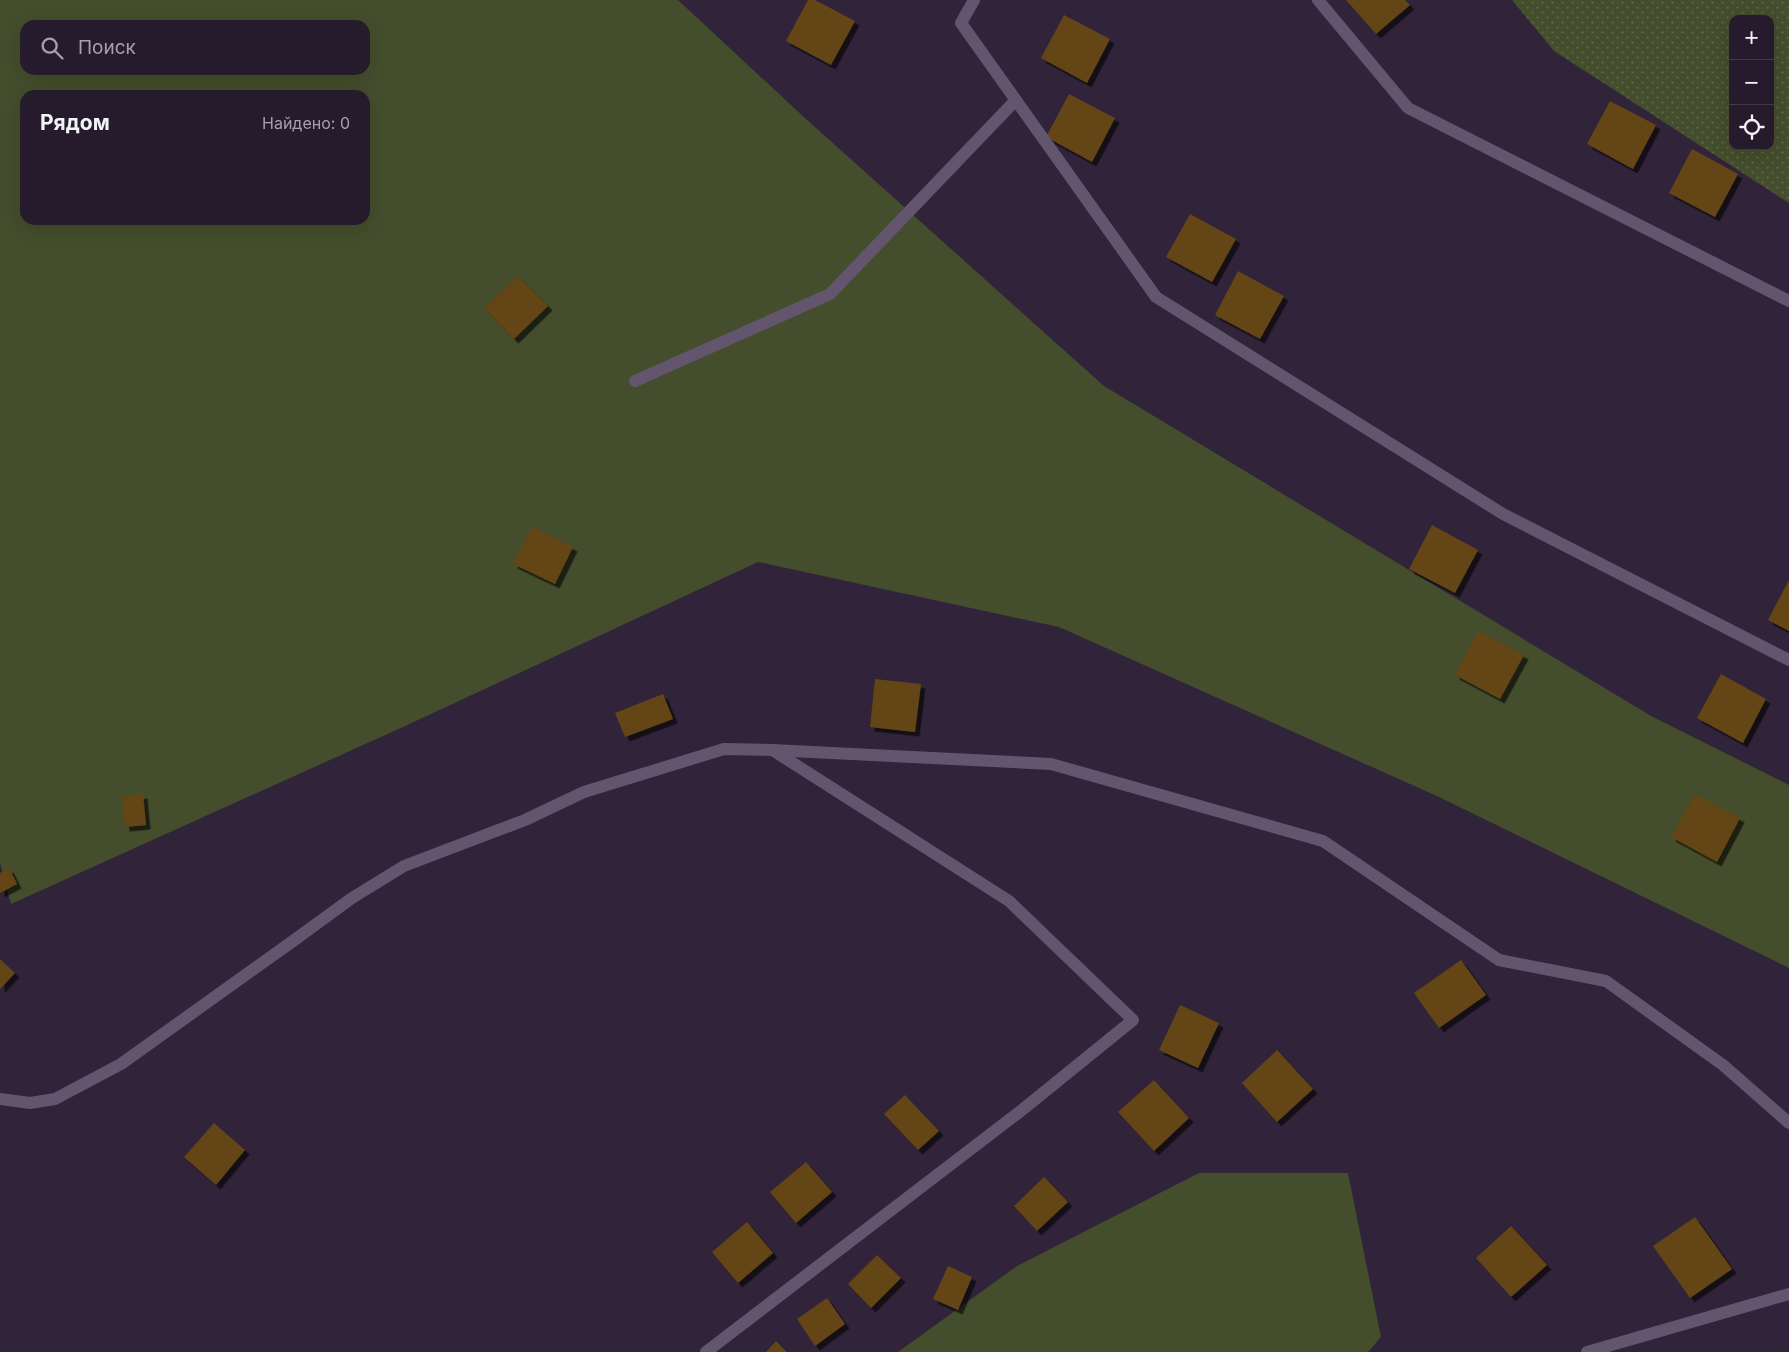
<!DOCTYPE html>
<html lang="ru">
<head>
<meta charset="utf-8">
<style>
  :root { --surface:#251b2c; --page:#2d2434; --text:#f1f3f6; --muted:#a3a1a9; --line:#423948 }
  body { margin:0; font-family:Inter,sans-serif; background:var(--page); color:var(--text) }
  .controls { position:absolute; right:15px; top:15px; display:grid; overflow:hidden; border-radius:10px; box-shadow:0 5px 20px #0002 }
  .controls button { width:45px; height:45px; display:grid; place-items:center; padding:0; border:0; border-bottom:1px solid var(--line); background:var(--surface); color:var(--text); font:25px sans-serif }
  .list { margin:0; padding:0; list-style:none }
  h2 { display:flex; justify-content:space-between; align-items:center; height:65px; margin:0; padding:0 20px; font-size:21px }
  h2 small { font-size:16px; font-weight:400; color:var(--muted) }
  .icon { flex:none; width:28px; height:28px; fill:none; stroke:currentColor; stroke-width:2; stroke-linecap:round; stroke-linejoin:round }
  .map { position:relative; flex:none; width:1789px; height:1352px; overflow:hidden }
  .search { position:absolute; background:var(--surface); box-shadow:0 5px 20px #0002; left:20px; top:20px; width:350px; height:55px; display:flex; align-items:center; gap:12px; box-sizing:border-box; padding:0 18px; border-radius:15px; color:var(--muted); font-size:19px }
  .panel { position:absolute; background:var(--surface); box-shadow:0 5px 20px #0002; left:20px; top:90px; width:350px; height:135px; border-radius:15px }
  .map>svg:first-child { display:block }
  .grass { fill:url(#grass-dots); fill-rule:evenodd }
  .garden { fill:#444d2c; fill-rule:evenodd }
  .building { fill:#644414; filter:url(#shadow) }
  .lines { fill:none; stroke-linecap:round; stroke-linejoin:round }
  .service { stroke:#63556d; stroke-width:12 }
</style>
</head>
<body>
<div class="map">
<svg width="1789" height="1352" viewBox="0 0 1789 1352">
  <defs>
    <pattern id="grass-dots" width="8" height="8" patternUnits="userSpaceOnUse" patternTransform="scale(1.25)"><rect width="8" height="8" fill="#444d2c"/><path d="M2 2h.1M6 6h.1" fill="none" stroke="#5f664b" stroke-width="1.8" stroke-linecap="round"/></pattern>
    <filter id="shadow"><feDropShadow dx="4.5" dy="4.5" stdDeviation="0" flood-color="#0009"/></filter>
  </defs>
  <rect width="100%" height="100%" fill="#31243a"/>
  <path class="grass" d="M1512 0H1789V203L1554 51ZM1733 19H1770V146H1733Z"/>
  <g class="garden">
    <path d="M0 0H678L806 119 1104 386 1651 716 1789 785V968L1439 797 1059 627 758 562 403 727 11 904 0 863ZM25 25H365V70H25ZM25 95H365V220H25Z"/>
    <path d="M1199 1173H1348L1381 1337 1368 1352H898L1017 1266Z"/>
  </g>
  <g class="building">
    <path d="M808 0H815L855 21 831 65 786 41Z"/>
    <path d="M1346 0H1405L1410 5 1376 34Z"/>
    <path d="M1064 15 1110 39 1087 83 1041 58Z"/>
    <path d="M1069 94 1115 118 1092 162 1046 137Z"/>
    <path d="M1610 101 1656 125 1633 169 1587 144Z"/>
    <path d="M1692 149 1738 174 1715 217 1669 193Z"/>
    <path d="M1190 214 1236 239 1212 282 1166 257Z"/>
    <path d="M1238 271 1284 296 1260 339 1215 315Z"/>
    <path d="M518 276 548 306 514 339 484 308Z"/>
    <path d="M1432 525 1478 550 1455 593 1409 569Z"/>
    <path d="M532 527 573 547 555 584 513 564Z"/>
    <path d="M1789 580V631L1768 620Z"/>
    <path d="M1478 631 1524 655 1500 699 1455 675Z"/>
    <path d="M1721 674 1766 699 1743 743 1697 718Z"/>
    <path d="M875 679 921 684 915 732 870 727Z"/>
    <path d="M663 694 673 719 625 737 615 713Z"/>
    <path d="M143 794 146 825 125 827 122 796Z"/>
    <path d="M1695 794 1740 818 1717 862 1671 837Z"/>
    <path d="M9 868 17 884 0 893V873Z"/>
    <path d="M0 959 15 973 0 989Z"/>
    <path d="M1461 960 1486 995 1439 1028 1414 993Z"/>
    <path d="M1180 1005 1219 1023 1198 1068 1159 1050Z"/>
    <path d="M1277 1050 1313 1089 1277 1122 1242 1083Z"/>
    <path d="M1154 1080 1189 1118 1154 1151 1118 1112Z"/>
    <path d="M905 1095 939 1131 918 1150 884 1114Z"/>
    <path d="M214 1123 245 1150 216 1185 184 1157Z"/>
    <path d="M806 1162 832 1192 796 1223 770 1192Z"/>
    <path d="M1044 1177 1068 1202 1037 1231 1014 1206Z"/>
    <path d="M1695 1217 1732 1269 1690 1298 1653 1246Z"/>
    <path d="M747 1222 773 1253 738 1283 712 1252Z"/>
    <path d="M1511 1226 1547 1265 1511 1297 1476 1258Z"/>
    <path d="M877 1255 901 1278 871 1308 848 1284Z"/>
    <path d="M948 1266 972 1277 958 1310 933 1299Z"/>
    <path d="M827 1298 845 1324 815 1346 797 1319Z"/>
    <path d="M776 1341 787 1352H766Z"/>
  </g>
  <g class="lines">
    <g class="service">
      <path d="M974 0 961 23 1156 297 1503 514 1789 660"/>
      <path d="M1318 0 1408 108 1789 301"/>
      <path d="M635 381 830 294 1016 100"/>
      <path d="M0 1099 30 1103 55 1099 121 1064 293 941 352 898 404 866 525 820 584 792 724 749 772 750 1051 764 1323 841 1499 960 1606 981 1723 1065 1789 1123"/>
      <path d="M706 1352 1022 1110 1133 1020 1009 901 774 751"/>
      <path d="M1587 1352 1789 1294"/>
    </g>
  </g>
</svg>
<div class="controls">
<button>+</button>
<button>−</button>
<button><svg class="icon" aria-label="locate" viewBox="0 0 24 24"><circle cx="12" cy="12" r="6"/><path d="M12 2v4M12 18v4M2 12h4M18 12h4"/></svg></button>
</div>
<div class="search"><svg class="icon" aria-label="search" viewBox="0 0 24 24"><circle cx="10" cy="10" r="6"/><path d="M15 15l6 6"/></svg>Поиск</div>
<section class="panel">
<h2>Рядом<small>Найдено: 0</small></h2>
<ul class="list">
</ul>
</section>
</div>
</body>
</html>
